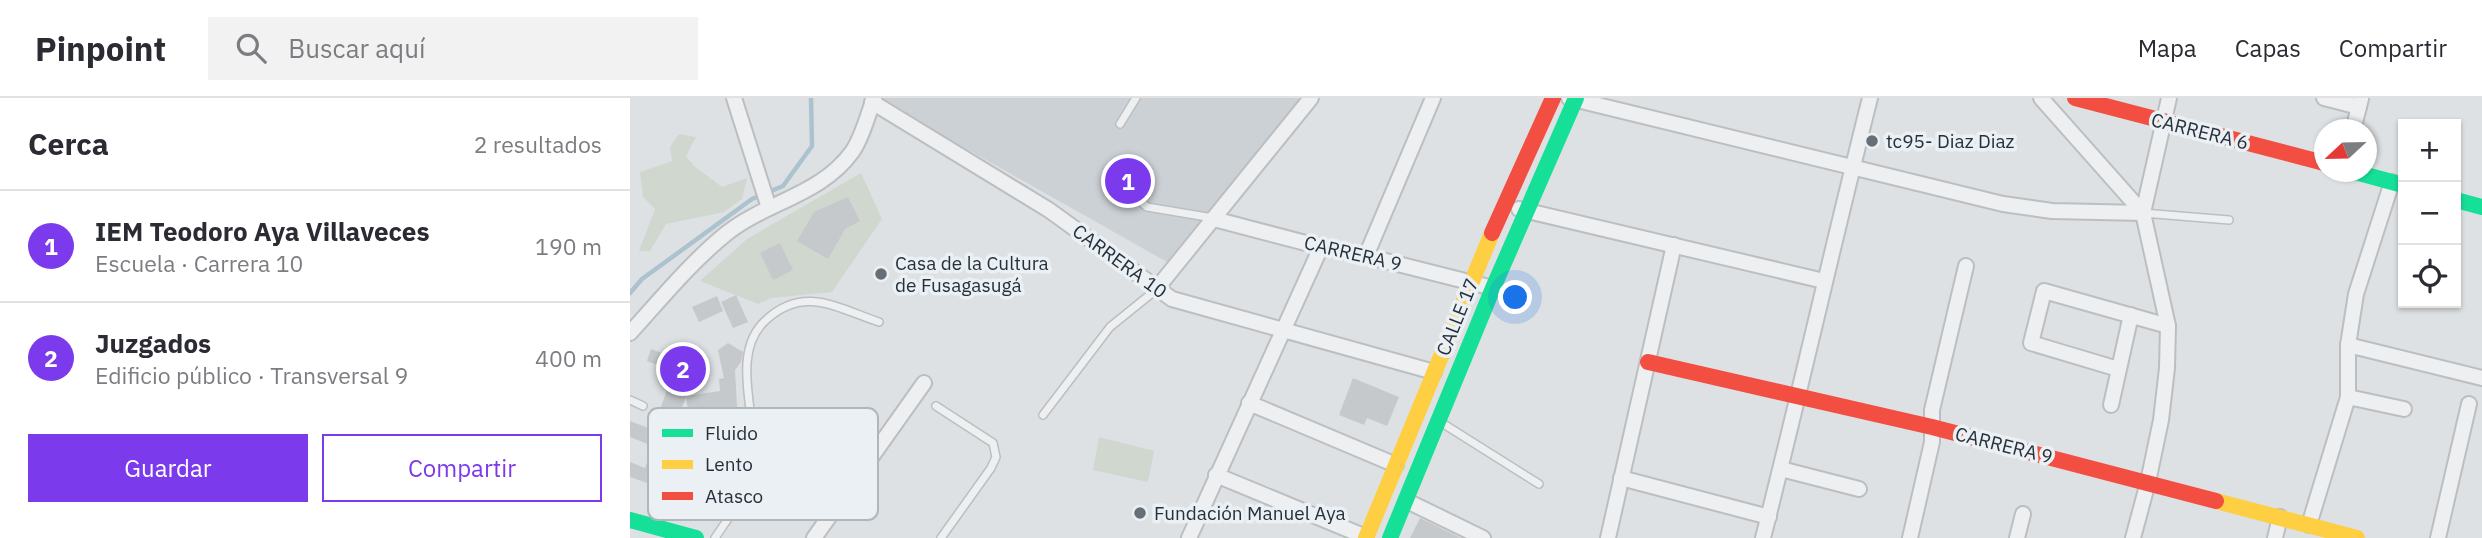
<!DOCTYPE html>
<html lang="es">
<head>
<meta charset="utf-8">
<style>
  :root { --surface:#fff; --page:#f2f2f3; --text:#2b2b33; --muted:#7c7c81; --line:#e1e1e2; --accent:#7c3aed }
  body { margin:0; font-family:"IBM Plex Sans",sans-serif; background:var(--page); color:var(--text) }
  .controls { position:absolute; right:21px; top:21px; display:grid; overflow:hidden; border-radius:0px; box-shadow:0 2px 5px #0004 }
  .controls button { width:63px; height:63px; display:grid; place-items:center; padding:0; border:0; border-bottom:2px solid var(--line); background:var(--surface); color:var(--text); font:35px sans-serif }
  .compass { position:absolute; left:1684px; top:21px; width:63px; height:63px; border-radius:50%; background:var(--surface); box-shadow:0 2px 5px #0004; rotate:248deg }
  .you { position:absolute; left:886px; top:200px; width:24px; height:24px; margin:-18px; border:5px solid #fff; border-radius:50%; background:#1a73e8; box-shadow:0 0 0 10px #1a73e833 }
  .badge { display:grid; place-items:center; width:46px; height:46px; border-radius:50%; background:var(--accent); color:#fff; font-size:23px; font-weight:700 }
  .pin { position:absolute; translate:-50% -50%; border:4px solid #fff; box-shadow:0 2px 7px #0006 }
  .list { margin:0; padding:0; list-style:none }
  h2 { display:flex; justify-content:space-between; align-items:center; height:91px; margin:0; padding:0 28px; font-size:30px }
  h2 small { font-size:23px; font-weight:400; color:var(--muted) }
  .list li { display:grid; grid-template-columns:46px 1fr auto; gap:21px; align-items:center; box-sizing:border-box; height:112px; padding:0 28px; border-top:2px solid var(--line) }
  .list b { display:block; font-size:26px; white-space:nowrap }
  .list p { margin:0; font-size:23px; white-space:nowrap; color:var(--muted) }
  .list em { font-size:23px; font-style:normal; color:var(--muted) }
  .actions { display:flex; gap:14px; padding:21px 28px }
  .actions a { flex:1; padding:16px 0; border:2px solid var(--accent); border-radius:0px; text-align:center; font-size:24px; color:var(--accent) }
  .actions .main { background:var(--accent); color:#fff }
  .icon { flex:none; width:38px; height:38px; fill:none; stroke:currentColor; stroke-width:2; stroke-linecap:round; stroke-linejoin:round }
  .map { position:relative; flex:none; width:1852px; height:440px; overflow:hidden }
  header { display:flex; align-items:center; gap:42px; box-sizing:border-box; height:98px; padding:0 35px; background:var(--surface); border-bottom:2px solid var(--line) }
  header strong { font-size:33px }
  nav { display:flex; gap:38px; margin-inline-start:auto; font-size:24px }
  .search { width:490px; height:63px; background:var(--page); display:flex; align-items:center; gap:18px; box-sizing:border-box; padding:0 24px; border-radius:0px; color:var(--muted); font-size:26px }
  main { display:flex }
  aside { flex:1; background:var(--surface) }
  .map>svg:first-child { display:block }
  .built { fill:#ccd1d6 }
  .green { fill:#d0d7ce }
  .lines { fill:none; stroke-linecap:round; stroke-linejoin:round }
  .stream { stroke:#acc2cf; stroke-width:4.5 }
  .building { fill:#c6c9cb }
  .lane-casing { stroke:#bcbfc1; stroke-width:10 }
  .street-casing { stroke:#bcbfc1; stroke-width:18 }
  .lane { stroke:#edeff0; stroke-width:7 }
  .street { stroke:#edeff0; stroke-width:14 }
  .fast { stroke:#16e098; stroke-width:16 }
  .slow { stroke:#ffcf43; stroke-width:16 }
  .jam { stroke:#f24e42; stroke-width:16 }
  .poi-dot { fill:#666f76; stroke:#ebf0f4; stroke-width:2.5 }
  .labels { text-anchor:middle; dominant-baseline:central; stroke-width:7; stroke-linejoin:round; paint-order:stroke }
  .street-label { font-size:19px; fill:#26313b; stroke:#ebf0f4 }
  .poi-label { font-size:19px; fill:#26313b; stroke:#ebf0f4; text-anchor:start }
  .key { fill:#ebf0f4; stroke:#b0b7bc; stroke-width:2 }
  .key-label { font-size:19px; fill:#26313b }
</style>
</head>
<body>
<header>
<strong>Pinpoint</strong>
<div class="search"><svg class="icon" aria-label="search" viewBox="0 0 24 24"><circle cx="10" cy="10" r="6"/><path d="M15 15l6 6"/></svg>Buscar aquí</div>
<nav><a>Mapa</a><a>Capas</a><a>Compartir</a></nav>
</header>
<main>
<aside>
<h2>Cerca<small>2 resultados</small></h2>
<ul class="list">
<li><span class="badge">1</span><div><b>IEM Teodoro Aya Villaveces</b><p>Escuela · Carrera 10</p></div><em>190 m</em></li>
<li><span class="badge">2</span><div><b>Juzgados</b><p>Edificio público · Transversal 9</p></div><em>400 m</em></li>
</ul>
<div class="actions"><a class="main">Guardar</a><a>Compartir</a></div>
</aside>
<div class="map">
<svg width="1852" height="440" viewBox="0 0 1852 440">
  <rect width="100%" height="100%" fill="#dee1e3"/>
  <path class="built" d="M251 0H672L537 164 250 2Z"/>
  <g class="green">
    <path d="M49 36 66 39 56 58 64 68 92 89 117 80 112 101 94 114 36 126 20 153H9L25 111 13 99 10 74 42 63 40 49Z"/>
    <path d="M231 75 252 121 202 194 142 200 128 206 70 183 117 141Z"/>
    <path d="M469 339 524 353 518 384 463 372Z"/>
  </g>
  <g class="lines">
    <path class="stream" d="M0 195 12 181 122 101 153 88 182 48 181 0"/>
  </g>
  <g class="building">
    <path d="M218 99 230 123 215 131 198 161 167 143 184 114Z"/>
    <path d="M150 145 163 172 143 182 130 155Z"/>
    <path d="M106 197 118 224 103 230 91 204Z"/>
    <path d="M87 198 93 213 69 224 62 209Z"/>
    <path d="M98 245 113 254 111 264 105 272 107 309H111L114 354H118V368L85 370 86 386 48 390 46 395 0 379V364L15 370 22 351 39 357 37 364 66 361 56 299 43 333 25 326 38 289 39 272 17 263 21 251 49 261 51 256 68 264 56 298 90 293 89 281 94 280 88 252Z"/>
    <path d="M723 280 769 299 757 328 737 320 734 327 709 317Z"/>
    <path d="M0 323 26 333 20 347 0 339Z"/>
    <path d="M790 420 831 440H780Z"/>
  </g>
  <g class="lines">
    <defs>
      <g id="lane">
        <path d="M490 26 506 0"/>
        <path d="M498 79 504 98 517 109 583 120"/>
        <path d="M1513 115 1599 122"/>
        <path d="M0 302 13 308"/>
        <path d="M306 308 363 345 366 359 361 370 311 440"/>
        <path d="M413 317 480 229 527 191"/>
        <path d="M812 325 909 386"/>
        <path d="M85 440C99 419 117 395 124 370 125 364 124 356 124 349 123 309 102 252 136 222 174 187 207 210 249 224"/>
      </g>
      <g id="street">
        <path d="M104 0 139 110"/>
        <path d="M939 0 1373 106 1422 113 1513 115"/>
        <path d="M1411 0 1513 115"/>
        <path d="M1694 0 1729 9"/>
        <path d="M242 4 419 112 542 201 804 274"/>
        <path d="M1723 32 1731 1"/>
        <path d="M889 111 1194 183"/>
        <path d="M584 121 691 149 736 158 863 190"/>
        <path d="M736 158 803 0"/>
        <path d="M528 189 681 0"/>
        <path d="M0 235C31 201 61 164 97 135 136 104 191 97 222 54 232 40 238 17 244 0"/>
        <path d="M1718 247 1852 280"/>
        <path d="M1488 271 1401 245 1414 193 1538 228"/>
        <path d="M1718 299 1774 311"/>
        <path d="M619 305 766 367"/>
        <path d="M1481 307 1501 217"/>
        <path d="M1151 371 1229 391"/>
        <path d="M586 377 736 439"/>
        <path d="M991 380 1139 419"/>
        <path d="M777 403 853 440"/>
        <path d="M1679 427 1718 299V247L1726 196 1762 84"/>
        <path d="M184 440 294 285"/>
        <path d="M559 440 691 149"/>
        <path d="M978 440 1044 147"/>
        <path d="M1133 440C1170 294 1203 146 1240 0"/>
        <path d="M1280 440 1302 344V312L1336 168"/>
        <path d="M1387 440 1393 416"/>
        <path d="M1503 440 1518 384 1531 322 1537 270 1538 228 1513 115 1539 0"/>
        <path d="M1645 440 1650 419"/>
        <path d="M1808 440 1839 306"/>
      </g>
    </defs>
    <use href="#lane" class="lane-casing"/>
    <use href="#street" class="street-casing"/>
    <use href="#lane" class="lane"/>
    <use href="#street" class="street"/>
    <g class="fast">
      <path d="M1725 74 1773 87"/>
      <path d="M1826 102 1852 109"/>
      <path d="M0 422 66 440"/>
      <path d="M760 440 863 190 946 0"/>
    </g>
    <g class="slow">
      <path d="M1586 403 1727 440"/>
      <path d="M736 440 862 135"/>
    </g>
    <g class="jam">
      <path d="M1445 0 1694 65"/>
      <path d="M862 135 923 0"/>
      <path d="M1018 264 1302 329 1586 403"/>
    </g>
  </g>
  <g class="poi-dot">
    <circle cx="1242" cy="43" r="7"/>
    <circle cx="251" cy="176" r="7"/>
    <circle cx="510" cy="415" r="7"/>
  </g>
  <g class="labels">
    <g class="street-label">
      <text transform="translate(1570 33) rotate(14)">CARRERA 6</text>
      <text transform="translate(723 155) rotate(13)">CARRERA 9</text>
      <text transform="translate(490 163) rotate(36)">CARRERA 10</text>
      <text transform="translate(827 219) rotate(-68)">CALLE 17</text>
      <text transform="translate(1374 347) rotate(14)">CARRERA 9</text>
    </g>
    <g class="poi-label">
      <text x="1256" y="43">tc95- Diaz Diaz</text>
      <text x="265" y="165">Casa de la Cultura<tspan x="265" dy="22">de Fusagasugá</tspan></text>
      <text x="524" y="415">Fundación Manuel Aya</text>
    </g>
  </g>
  <rect x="18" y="310" width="230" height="112" rx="10" class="key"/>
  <rect x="32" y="331" width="31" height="8" fill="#16e098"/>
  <rect x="32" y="362" width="31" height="9" fill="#ffcf43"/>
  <rect x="32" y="394" width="31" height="8" fill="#f24e42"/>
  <g class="key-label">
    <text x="75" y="342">Fluido</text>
    <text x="75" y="373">Lento</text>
    <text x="75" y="405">Atasco</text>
  </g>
</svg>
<div class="controls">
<button>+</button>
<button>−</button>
<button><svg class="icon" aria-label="locate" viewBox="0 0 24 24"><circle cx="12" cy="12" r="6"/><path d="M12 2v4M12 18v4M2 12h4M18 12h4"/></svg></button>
</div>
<svg class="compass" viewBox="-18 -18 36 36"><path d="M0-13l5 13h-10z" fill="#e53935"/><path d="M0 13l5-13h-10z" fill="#7c7c81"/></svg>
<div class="you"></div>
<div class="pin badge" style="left:498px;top:83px">1</div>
<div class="pin badge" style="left:53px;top:271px">2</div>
</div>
</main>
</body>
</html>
